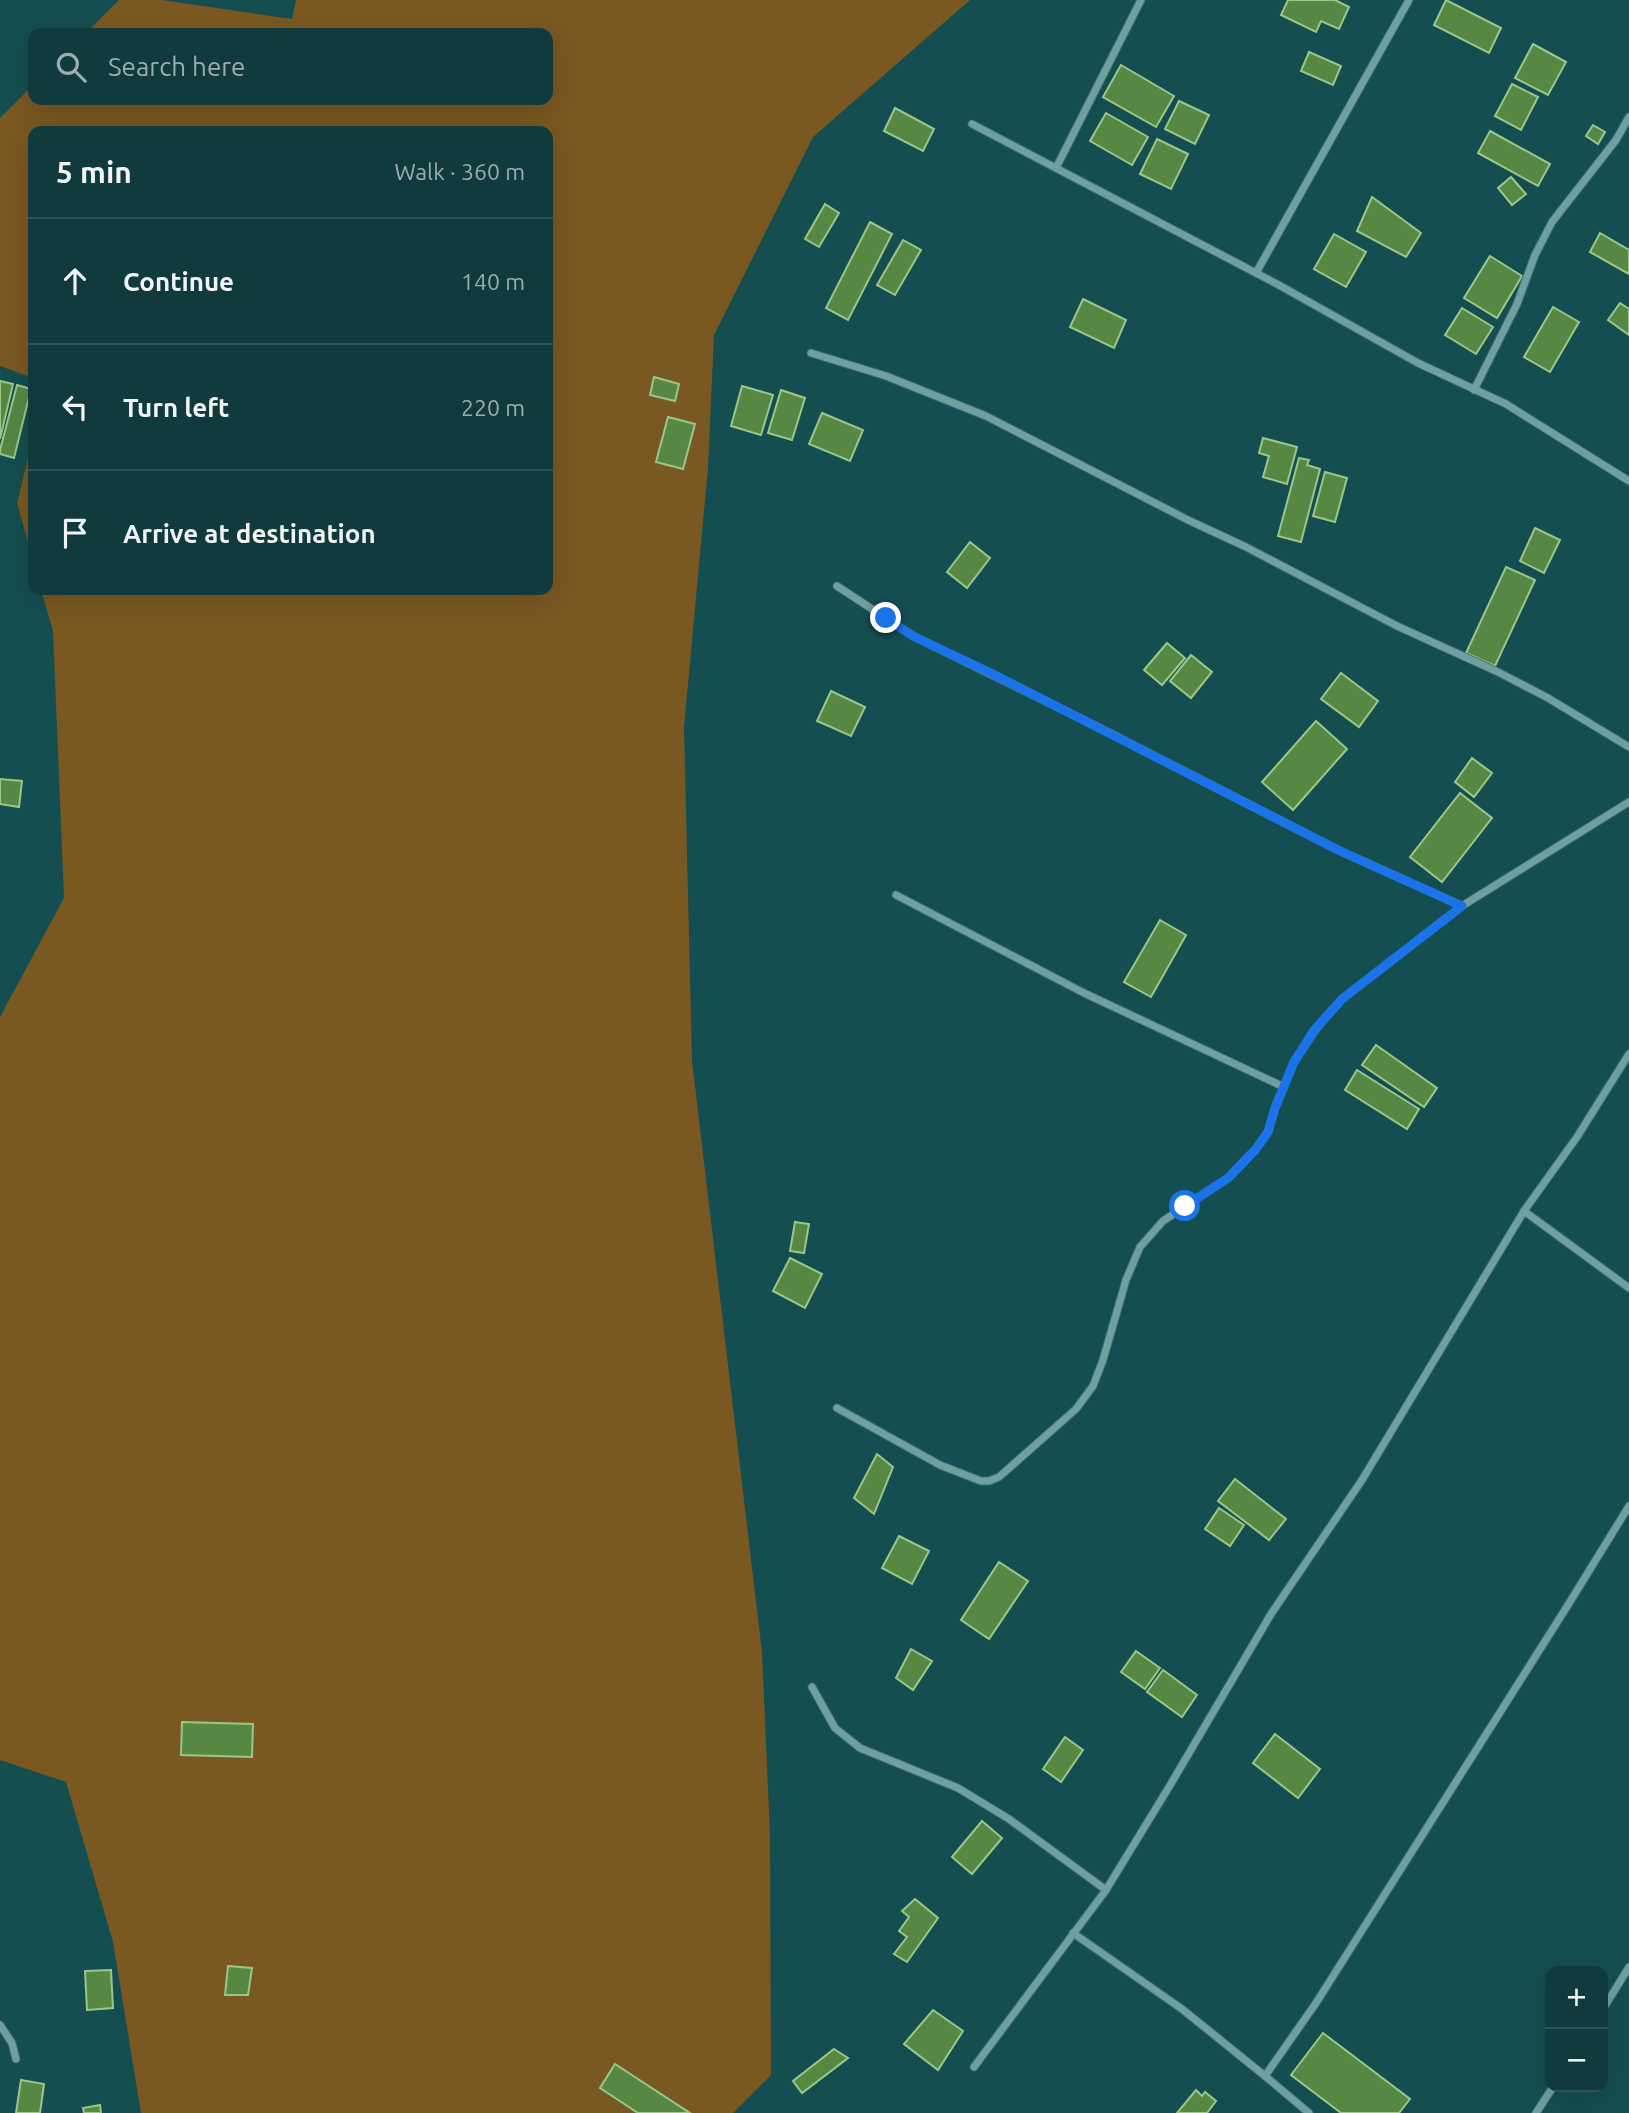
<!DOCTYPE html>
<html lang="en">
<head>
<meta charset="utf-8">
<style>
  :root { --surface:#103a3c; --page:#1e4547; --text:#f1f3f6; --muted:#9cadaf; --line:#305456 }
  body { margin:0; font-family:Ubuntu,sans-serif; background:var(--page); color:var(--text) }
  .controls { position:absolute; right:21px; bottom:21px; display:grid; overflow:hidden; border-radius:14px; box-shadow:0 7px 28px #0002 }
  .controls button { width:63px; height:63px; display:grid; place-items:center; padding:0; border:0; border-bottom:2px solid var(--line); background:var(--surface); color:var(--text); font:35px sans-serif }
  .stop { position:absolute; width:21px; height:21px; margin:-16px; border:5px solid #1a73e8; border-radius:50%; background:#fff }
  .stop.end { background:#1a73e8; border-color:#fff; box-shadow:0 2px 7px #0008 }
  .list { margin:0; padding:0; list-style:none }
  h2 { display:flex; justify-content:space-between; align-items:center; height:91px; margin:0; padding:0 28px; font-size:30px }
  h2 small { font-size:23px; font-weight:400; color:var(--muted) }
  .list li { display:grid; grid-template-columns:46px 1fr auto; gap:21px; align-items:center; box-sizing:border-box; height:126px; padding:0 28px; border-top:2px solid var(--line) }
  .list b { display:block; font-size:26px; white-space:nowrap }
  .list em { font-size:23px; font-style:normal; color:var(--muted) }
  .icon { flex:none; width:38px; height:38px; fill:none; stroke:currentColor; stroke-width:2; stroke-linecap:round; stroke-linejoin:round }
  .map { position:relative; flex:none; width:1629px; height:2113px; overflow:hidden }
  .search { position:absolute; background:var(--surface); box-shadow:0 7px 28px #0002; left:28px; top:28px; width:525px; height:77px; display:flex; align-items:center; gap:18px; box-sizing:border-box; padding:0 24px; border-radius:14px; color:var(--muted); font-size:26px }
  .panel { position:absolute; background:var(--surface); box-shadow:0 7px 28px #0002; left:28px; top:126px; width:525px; height:469px; border-radius:14px }
  .map>svg:first-child { display:block }
  .green { fill:#795821 }
  .building { fill:#568743; stroke:#9ac78a; stroke-width:2 }
  .lines { fill:none; stroke-linecap:round; stroke-linejoin:round }
  .street-casing { stroke:#376e70; stroke-width:9 }
  .street { stroke:#709fa0; stroke-width:7 }
  .route { stroke:#1a73e8; stroke-width:9 }
</style>
</head>
<body>
<div class="map">
<svg width="1629" height="2113" viewBox="0 0 1629 2113">
  <rect width="100%" height="100%" fill="#154e50"/>
  <g class="green">
    <path d="M119 0H162L292 19 296 0H970L813 137 714 335 708 468 684 727 692 1061 762 1652 770 1834 771 2075 733 2113H141L113 1942 66 1782 0 1760V1017L64 898 53 631 41 590H548V131H33V378L0 366V118L33 85V100H548V33H86Z"/>
    <path d="M33 438V560L17 503Z"/>
  </g>
  <g class="building">
    <path d="M1288 0H1335L1349 7 1339 29 1321 21 1316 32 1281 15Z"/>
    <path d="M1446 0 1501 28 1489 53 1434 25Z"/>
    <path d="M1533 44 1566 62 1548 95 1515 78Z"/>
    <path d="M1309 52 1341 66 1333 85 1301 71Z"/>
    <path d="M1121 65 1174 96 1156 127 1103 97Z"/>
    <path d="M1512 84 1538 97 1521 130 1495 116Z"/>
    <path d="M1179 101 1209 115 1195 144 1165 129Z"/>
    <path d="M895 108 934 129 923 151 884 131Z"/>
    <path d="M1106 113 1148 137 1132 165 1090 141Z"/>
    <path d="M1593 125 1605 132 1598 144 1586 136Z"/>
    <path d="M1490 131 1550 164 1538 186 1478 153Z"/>
    <path d="M1157 139 1188 154 1171 189 1140 174Z"/>
    <path d="M1511 177 1526 194 1512 205 1498 188Z"/>
    <path d="M1372 197 1421 233 1406 257 1357 231Z"/>
    <path d="M825 204 839 213 819 247 805 239Z"/>
    <path d="M870 222 892 234 848 320 826 308Z"/>
    <path d="M1600 233 1629 250V274L1590 252Z"/>
    <path d="M1334 234 1366 252 1346 287 1314 269Z"/>
    <path d="M903 240 921 250 895 295 877 285Z"/>
    <path d="M1490 256 1522 276 1497 318 1464 298Z"/>
    <path d="M1083 299 1126 320 1114 348 1070 327Z"/>
    <path d="M1620 303 1629 309V335L1608 320Z"/>
    <path d="M1553 307 1579 322 1550 372 1524 357Z"/>
    <path d="M1462 308 1493 327 1476 354 1445 335Z"/>
    <path d="M654 377 679 384 675 401 650 395Z"/>
    <path d="M0 381 13 384 0 439Z"/>
    <path d="M17 385 31 389 14 458 0 454V450Z"/>
    <path d="M742 386 773 395 761 435 731 426Z"/>
    <path d="M781 390 805 398 792 440 768 433Z"/>
    <path d="M822 413 863 430 850 461 809 444Z"/>
    <path d="M668 417 695 424 683 469 656 462Z"/>
    <path d="M1263 438 1297 447 1287 484 1263 477 1269 456 1259 453Z"/>
    <path d="M1299 458 1309 460 1307 465 1320 469 1301 542 1278 536Z"/>
    <path d="M1325 472 1347 478 1335 522 1313 516Z"/>
    <path d="M1535 528 1560 540 1544 573 1520 561Z"/>
    <path d="M970 542 990 558 967 588 947 572Z"/>
    <path d="M1506 567 1535 580 1495 666 1466 653Z"/>
    <path d="M1167 643 1185 658 1162 685 1144 670Z"/>
    <path d="M1191 655 1212 672 1191 698 1170 681Z"/>
    <path d="M1341 673 1378 701 1359 727 1321 699Z"/>
    <path d="M831 691 865 707 851 736 817 721Z"/>
    <path d="M1316 721 1347 749 1293 810 1262 782Z"/>
    <path d="M1472 758 1492 773 1474 797 1455 782Z"/>
    <path d="M0 779 22 781 19 807 0 804Z"/>
    <path d="M1460 793 1492 818 1442 882 1410 857Z"/>
    <path d="M1160 920 1186 935 1151 997 1124 982Z"/>
    <path d="M1376 1045 1437 1088 1424 1107 1362 1065Z"/>
    <path d="M1357 1070 1419 1109 1407 1129 1345 1090Z"/>
    <path d="M795 1222 809 1224 804 1253 790 1251Z"/>
    <path d="M790 1258 822 1274 805 1308 773 1291Z"/>
    <path d="M877 1454 893 1467 874 1514 854 1498Z"/>
    <path d="M1235 1479 1286 1519 1269 1540 1218 1501Z"/>
    <path d="M1219 1508 1244 1525 1230 1546 1205 1529Z"/>
    <path d="M899 1536 929 1551 912 1584 882 1568Z"/>
    <path d="M999 1562 1028 1581 989 1639 961 1620Z"/>
    <path d="M911 1649 932 1661 913 1690 896 1678Z"/>
    <path d="M1136 1651 1160 1668 1145 1689 1121 1672Z"/>
    <path d="M1163 1670 1197 1695 1182 1717 1147 1692Z"/>
    <path d="M182 1722 253 1724 252 1757 181 1755Z"/>
    <path d="M1275 1734 1320 1769 1298 1798 1253 1763Z"/>
    <path d="M1065 1737 1083 1750 1061 1782 1043 1769Z"/>
    <path d="M982 1821 1002 1838 972 1874 952 1857Z"/>
    <path d="M915 1899 938 1918 907 1962 894 1954 907 1937 899 1931 909 1917 902 1911Z"/>
    <path d="M228 1966 252 1968 248 1995H225Z"/>
    <path d="M111 1970 113 2008 87 2010 85 1971Z"/>
    <path d="M933 2010 963 2031 938 2070 904 2044Z"/>
    <path d="M1323 2033 1410 2099 1399 2113H1341L1291 2075Z"/>
    <path d="M834 2049 848 2058 802 2093 793 2081Z"/>
    <path d="M615 2064 690 2113H638L600 2088Z"/>
    <path d="M21 2080 44 2084 40 2113H16Z"/>
    <path d="M1196 2090 1202 2096 1205 2092 1216 2101 1207 2113H1177Z"/>
    <path d="M100 2105 101 2113H84L83 2108Z"/>
  </g>
  <g class="lines">
    <defs>
      <g id="street">
        <path d="M972 124 1277 284 1418 363 1506 404 1629 481"/>
        <path d="M1056 168 1141 0"/>
        <path d="M1256 273 1409 0"/>
        <path d="M811 353 886 376 986 416 1188 520 1246 547 1397 626 1498 672 1548 698 1629 747"/>
        <path d="M1474 390 1517 304 1535 255 1552 222 1616 140 1629 117"/>
        <path d="M837 586 913 636 1102 729 1338 850 1462 906"/>
        <path d="M896 895 1084 993 1284 1087"/>
        <path d="M1524 1211 1629 1288"/>
        <path d="M837 1408 940 1465 981 1481H989L999 1477 1076 1409 1093 1386 1103 1360 1126 1280 1140 1247 1163 1221 1228 1178 1256 1149 1268 1132 1275 1108 1294 1062 1316 1029 1342 999 1462 906 1629 802"/>
        <path d="M812 1687 835 1728 860 1748 958 1788 1009 1819 1106 1890"/>
        <path d="M1073 1933 1182 2009 1265 2076"/>
        <path d="M1603 2009 1629 1967"/>
        <path d="M0 2025 12 2043 16 2059"/>
        <path d="M974 2067 1106 1890 1169 1787 1271 1614 1362 1480 1524 1211 1577 1137 1629 1054"/>
        <path d="M1309 2113 1265 2076 1316 2003 1568 1605 1629 1506"/>
        <path d="M1536 2113 1553 2087"/>
      </g>
    </defs>
    <use href="#street" class="street-casing"/>
    <use href="#street" class="street"/>
  </g>
  <g class="lines">
    <path class="route" d="M886 618 913 636 995 675 1338 850 1462 906 1342 999 1315 1029 1294 1062 1275 1108 1268 1132 1256 1149 1228 1178 1185 1206"/>
  </g>
</svg>
<div class="controls">
<button>+</button>
<button>−</button>
</div>
<div class="stop" style="left:1185px;top:1206px"></div>
<div class="stop end" style="left:886px;top:618px"></div>
<div class="search"><svg class="icon" aria-label="search" viewBox="0 0 24 24"><circle cx="10" cy="10" r="6"/><path d="M15 15l6 6"/></svg>Search here</div>
<section class="panel">
<h2>5 min<small>Walk · 360 m</small></h2>
<ul class="list">
<li><svg class="icon" aria-label="ahead" viewBox="0 0 24 24"><path d="M12 20V5M6 11l6-6 6 6"/></svg><div><b>Continue</b></div><em>140 m</em></li>
<li><svg class="icon" aria-label="left" viewBox="0 0 24 24"><path d="M17 20v-9H6M10 6l-5 5 5 5"/></svg><div><b>Turn left</b></div><em>220 m</em></li>
<li><svg class="icon" aria-label="arrive" viewBox="0 0 24 24"><path d="M6 21V4h12l-3 4 3 4H6"/></svg><div><b>Arrive at destination</b></div></li>
</ul>
</section>
</div>
</body>
</html>
